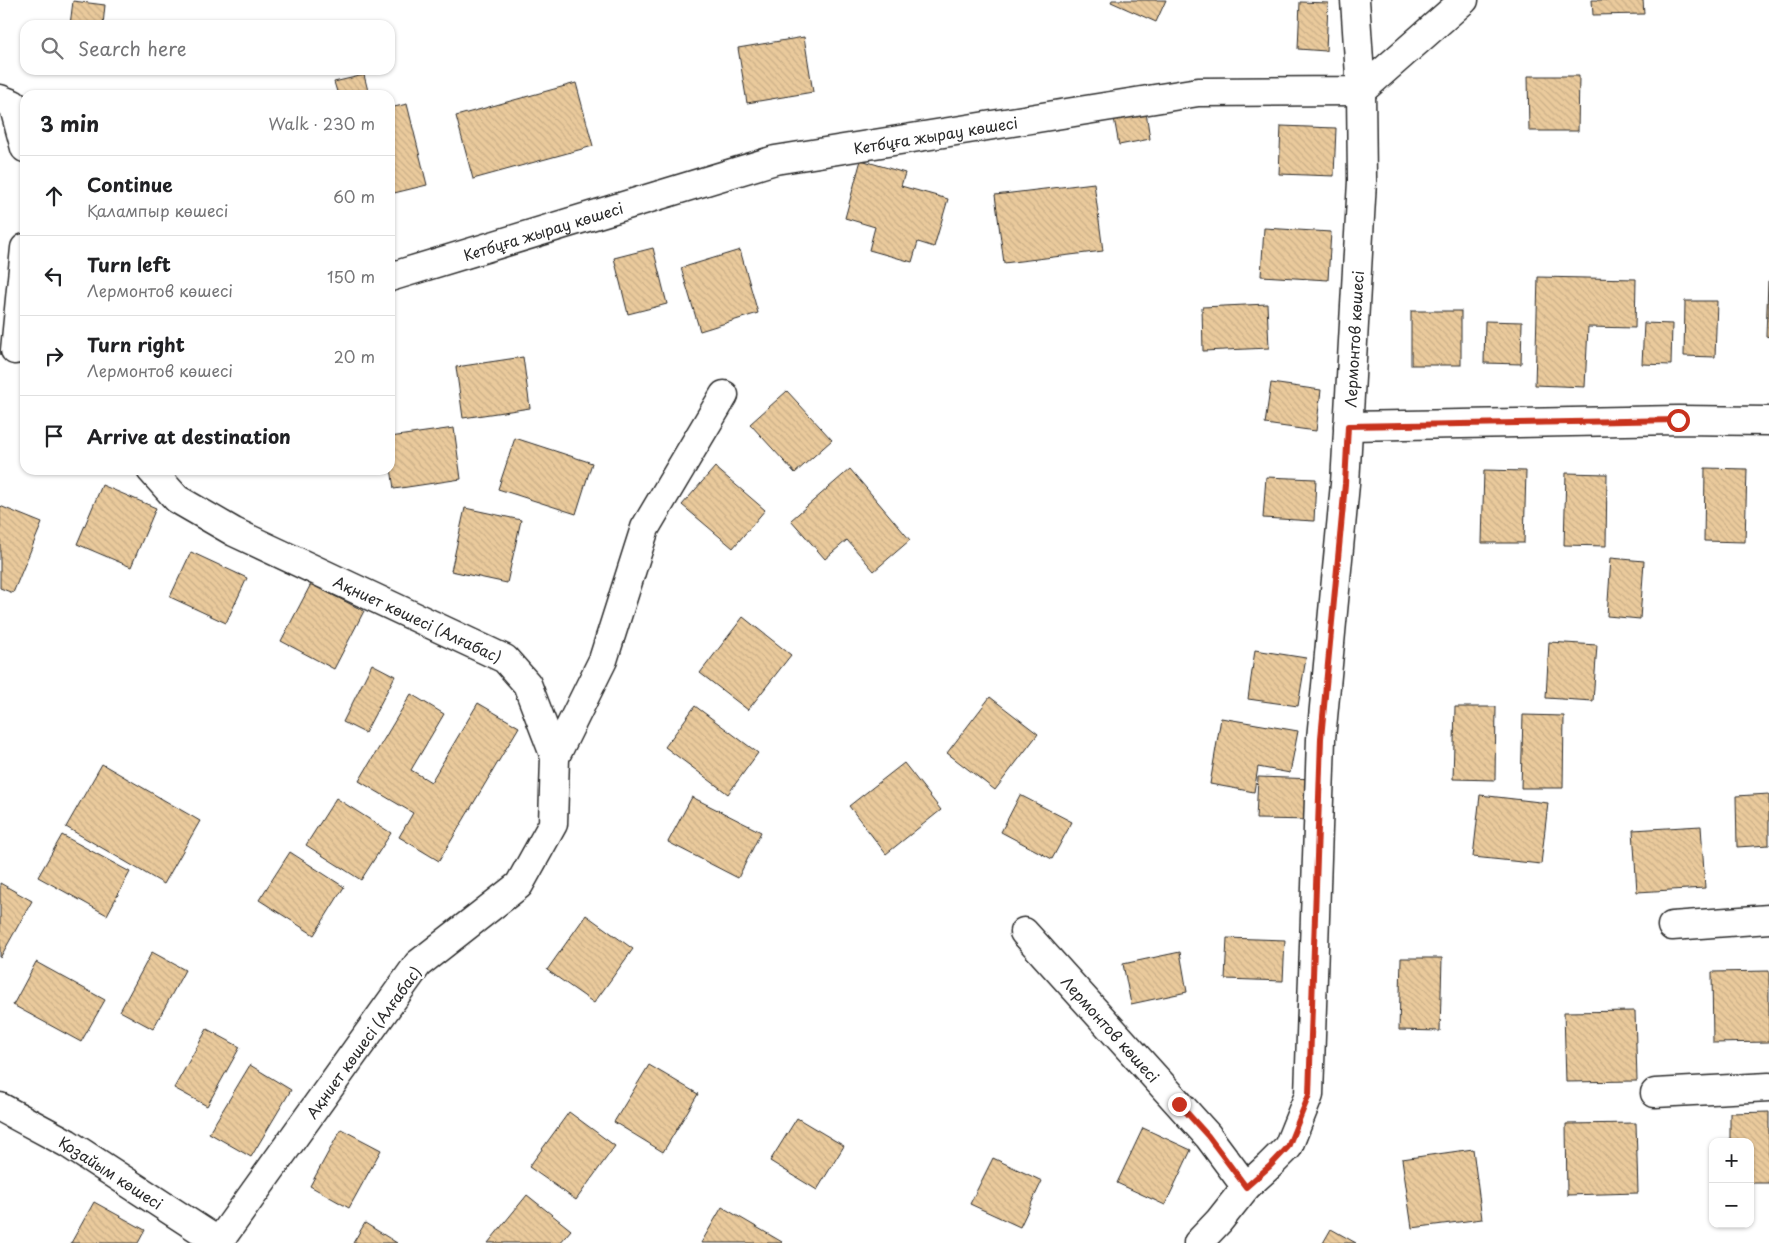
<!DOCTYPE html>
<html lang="en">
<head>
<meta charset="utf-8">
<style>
  :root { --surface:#fff; --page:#f6f6f6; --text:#202124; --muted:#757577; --line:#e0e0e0 }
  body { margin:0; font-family:"Playpen Sans",sans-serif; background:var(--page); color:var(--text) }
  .controls { position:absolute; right:15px; bottom:15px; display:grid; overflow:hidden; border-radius:10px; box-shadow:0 1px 4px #0004 }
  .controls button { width:45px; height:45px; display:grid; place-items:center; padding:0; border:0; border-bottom:1px solid var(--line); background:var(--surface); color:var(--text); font:25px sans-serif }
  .stop { position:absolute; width:15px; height:15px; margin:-11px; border:4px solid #c8321e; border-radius:50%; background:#fff }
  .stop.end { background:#c8321e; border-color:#fff; box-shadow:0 1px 5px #0008 }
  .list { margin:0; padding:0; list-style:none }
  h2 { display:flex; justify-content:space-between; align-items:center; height:65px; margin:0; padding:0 20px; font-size:21px }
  h2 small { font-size:16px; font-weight:400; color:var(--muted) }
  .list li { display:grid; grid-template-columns:32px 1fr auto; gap:15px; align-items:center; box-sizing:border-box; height:80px; padding:0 20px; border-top:1px solid var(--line) }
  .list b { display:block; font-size:19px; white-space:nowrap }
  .list p { margin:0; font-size:16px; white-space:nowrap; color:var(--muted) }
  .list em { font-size:16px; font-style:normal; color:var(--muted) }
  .icon { flex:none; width:28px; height:28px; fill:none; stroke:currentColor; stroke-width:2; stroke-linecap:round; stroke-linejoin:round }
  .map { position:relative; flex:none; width:1769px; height:1243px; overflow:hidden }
  .search { position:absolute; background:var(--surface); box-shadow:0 1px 4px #0004; left:20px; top:20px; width:375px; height:55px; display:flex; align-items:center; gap:12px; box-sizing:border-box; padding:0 18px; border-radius:15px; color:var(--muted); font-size:19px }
  .panel { position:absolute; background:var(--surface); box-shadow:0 1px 4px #0004; left:20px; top:90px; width:375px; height:385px; border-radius:15px }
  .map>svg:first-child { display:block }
  .building { fill:url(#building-back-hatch); stroke:#2b2b2b }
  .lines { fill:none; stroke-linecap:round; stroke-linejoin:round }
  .minor-casing { stroke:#2b2b2b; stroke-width:31 }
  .minor { stroke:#fff; stroke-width:28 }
  .route { stroke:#c8321e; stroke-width:6 }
  .labels { text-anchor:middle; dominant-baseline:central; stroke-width:5; stroke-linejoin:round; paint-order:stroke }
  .street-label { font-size:15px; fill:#2b2b2b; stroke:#fff }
</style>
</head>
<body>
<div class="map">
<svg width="1769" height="1243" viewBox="0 0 1769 1243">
  <defs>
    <pattern id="building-back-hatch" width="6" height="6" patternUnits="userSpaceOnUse" patternTransform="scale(1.25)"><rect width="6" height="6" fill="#eaca9c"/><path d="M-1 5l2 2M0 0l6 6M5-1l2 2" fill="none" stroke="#c9ae87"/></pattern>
  </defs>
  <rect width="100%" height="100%" fill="#fff"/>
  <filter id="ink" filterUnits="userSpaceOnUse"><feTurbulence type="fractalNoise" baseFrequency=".02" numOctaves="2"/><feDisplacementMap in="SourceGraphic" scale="10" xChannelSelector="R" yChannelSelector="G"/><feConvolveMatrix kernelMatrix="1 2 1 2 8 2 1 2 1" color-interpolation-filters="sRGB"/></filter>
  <g filter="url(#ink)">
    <g class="building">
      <path d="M1112 0H1166L1156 22 1111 2Z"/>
      <path d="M1592 0H1643L1644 14 1593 15Z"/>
      <path d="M73 1 105 5 103 25H70Z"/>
      <path d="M1300 2 1328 3 1326 51 1298 49Z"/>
      <path d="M804 37 813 92 747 103 738 48Z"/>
      <path d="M364 75 369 95H338L334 82Z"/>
      <path d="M1528 76H1579L1578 131H1529Z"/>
      <path d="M576 83 593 146 473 179 456 116Z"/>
      <path d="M407 104 427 185 390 194V108Z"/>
      <path d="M1146 112 1150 139 1119 145 1114 118Z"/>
      <path d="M1281 126 1336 128 1334 176 1279 174Z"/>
      <path d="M861 160 905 173 901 186 948 199 934 247 918 242 912 262 869 250 875 227 845 218Z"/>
      <path d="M1094 183 1103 251 1004 263 995 195Z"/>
      <path d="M1264 228 1331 232 1328 280 1261 276Z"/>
      <path d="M653 248 667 304 628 314 614 258Z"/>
      <path d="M740 250 758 313 700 331 681 268Z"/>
      <path d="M1538 277 1636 279 1635 328 1588 327 1585 387 1535 385Z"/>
      <path d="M1768 281H1769V337L1766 336Z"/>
      <path d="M1685 301H1717L1715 357 1684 356Z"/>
      <path d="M1267 304 1269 348 1203 351 1202 307Z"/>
      <rect x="1411" y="311" width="50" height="54"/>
      <path d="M1485 321 1522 322 1521 364 1484 363Z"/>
      <path d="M1644 323 1672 324 1671 365 1642 364Z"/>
      <path d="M523 357 530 408 463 418 456 367Z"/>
      <path d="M1271 383 1321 390 1316 431 1265 424Z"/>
      <path d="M787 391 832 440 795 473 750 424Z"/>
      <path d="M454 428 461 479 394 489 390 461V437Z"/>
      <path d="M515 438 592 463 576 514 498 489Z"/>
      <path d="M715 467 765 510 733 548 682 505Z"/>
      <path d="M1705 468 1747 469 1745 542 1704 541Z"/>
      <path d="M850 469 910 540 874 571 847 540 825 559 791 520Z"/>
      <path d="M1484 470 1526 471 1524 543H1482Z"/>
      <path d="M1566 473 1607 474 1606 546 1564 545Z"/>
      <path d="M1266 477 1316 479 1314 521 1263 518Z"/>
      <path d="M102 485 156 508 131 567 77 544Z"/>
      <path d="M0 506 42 523 13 593 0 588Z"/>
      <path d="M465 508 521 520 507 583 451 571Z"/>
      <path d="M191 552 247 578 226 623 170 597Z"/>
      <path d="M1611 558 1644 561 1640 619 1607 616Z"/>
      <path d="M311 584 364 611 334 669 281 641Z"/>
      <path d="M743 617 791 655 748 710 700 673Z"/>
      <path d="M1549 642 1597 645 1593 701 1546 698Z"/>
      <path d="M1255 650 1306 658 1298 706 1248 699Z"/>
      <path d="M372 664 395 676 365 733 343 722Z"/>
      <path d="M411 694 444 714 411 770 431 782 478 703 519 727 439 861 399 837 413 813 359 781Z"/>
      <path d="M990 697 1038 734 995 790 947 753Z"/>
      <path d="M695 706 758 753 728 794 665 747Z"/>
      <path d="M1455 707H1496L1495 780 1453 779Z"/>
      <path d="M1523 715 1564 716 1563 788H1521Z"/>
      <path d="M1221 718 1298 731 1290 773 1258 767 1254 792 1210 784Z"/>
      <path d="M904 763 941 810 886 854 849 806Z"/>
      <path d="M102 764 200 821 164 884 66 827Z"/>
      <path d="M1258 777 1316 779 1315 820 1256 819Z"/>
      <path d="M1769 794V845L1737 847 1736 796Z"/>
      <path d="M1020 795 1072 822 1052 859 1001 832Z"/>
      <path d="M1480 795 1548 803 1541 864 1473 857Z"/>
      <path d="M692 797 761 832 738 878 668 842Z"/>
      <path d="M336 798 391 833 361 880 306 845Z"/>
      <path d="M1701 826 1705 888 1637 892 1633 830Z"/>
      <path d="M62 835 130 872 107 915 38 877Z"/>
      <path d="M290 852 344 887 314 935 259 900Z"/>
      <path d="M0 883 32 901 0 958Z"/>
      <path d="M586 915 633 949 594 1003 547 970Z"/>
      <path d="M1227 938 1285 940 1283 981 1225 979Z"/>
      <path d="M152 952 185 970 153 1029 120 1011Z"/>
      <path d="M1180 952 1187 992 1131 1004 1123 964Z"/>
      <path d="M1401 958H1442L1440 1031 1399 1030Z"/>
      <path d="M36 962 105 1000 81 1042 13 1005Z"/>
      <path d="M1769 971V1042L1713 1043 1712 972Z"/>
      <path d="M1635 1011 1637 1081 1566 1082 1564 1012Z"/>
      <path d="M207 1029 240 1047 207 1106 174 1088Z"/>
      <path d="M250 1065 291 1090 251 1157 209 1133Z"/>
      <path d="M649 1065 698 1094 663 1152 614 1122Z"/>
      <path d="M569 1112 615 1146 576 1200 529 1167Z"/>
      <path d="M1769 1112V1183H1750V1142H1730V1113Z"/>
      <path d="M797 1118 844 1146 817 1190 770 1161Z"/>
      <path d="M1636 1123 1638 1193 1567 1195 1566 1124Z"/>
      <path d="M1143 1128 1191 1150 1165 1205 1117 1183Z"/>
      <path d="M341 1129 381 1150 349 1208 310 1186Z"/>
      <path d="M1473 1149 1482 1219 1412 1228 1402 1159Z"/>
      <path d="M993 1158 1042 1181 1020 1227 970 1204Z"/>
      <path d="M527 1195 571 1230 560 1243H488Z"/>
      <path d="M94 1202 145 1230 138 1243H71Z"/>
      <path d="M722 1207 782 1242 781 1243H701Z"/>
      <path d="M365 1223 397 1243H353Z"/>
      <path d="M1331 1229 1356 1243H1323Z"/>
    </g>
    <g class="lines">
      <defs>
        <g id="minor">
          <path d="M0 99 13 104 25 148"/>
          <path id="s1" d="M390 277 775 160 1198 92 1361 91 1464 0"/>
          <path d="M15 350 25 248"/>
          <path d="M1348 426 1678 420 1769 421"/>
          <path id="s2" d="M151 470 177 499 234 532 505 659 527 684 555 757 553 824 519 885 418 964 218 1243"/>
          <path d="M555 757 603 660 645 528 724 395"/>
          <path d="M1672 926 1769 919"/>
          <path id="s3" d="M1024 932 1208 1136 1246 1187 1269 1166 1288 1147 1309 1095 1321 739 1345 484 1362 181 1361 91 1355 0"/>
          <path d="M1655 1093 1769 1087"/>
          <path id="s4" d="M0 1107 67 1143 219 1242"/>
          <path d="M1198 1243 1219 1221 1246 1187"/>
        </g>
      </defs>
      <use href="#minor" class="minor-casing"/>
      <use href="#minor" class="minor"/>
    </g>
  </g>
  <g class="lines" filter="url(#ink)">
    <path class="route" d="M1179 1104 1208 1136 1246 1187 1270 1166 1288 1147 1309 1095 1321 738 1345 484 1348 426 1678 420"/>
  </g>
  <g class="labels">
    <g class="street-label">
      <text stroke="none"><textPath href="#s1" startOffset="565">Кетбұға жырау көшесі</textPath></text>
      <text stroke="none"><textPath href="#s1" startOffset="160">Кетбұға жырау көшесі</textPath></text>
      <text stroke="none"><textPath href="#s3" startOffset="1210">Лермонтов көшесі</textPath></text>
      <text stroke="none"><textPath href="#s2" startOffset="308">Ақниет көшесі (Алғабас)</textPath></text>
      <text stroke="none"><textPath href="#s3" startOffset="130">Лермонтов көшесі</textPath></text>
      <text transform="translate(363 1042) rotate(-54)">Ақниет көшесі (Алғабас)</text>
      <text stroke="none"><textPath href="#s4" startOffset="129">Қозайым көшесі</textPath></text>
    </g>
  </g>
</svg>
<div class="controls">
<button>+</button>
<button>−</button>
</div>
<div class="stop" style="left:1678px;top:420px"></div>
<div class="stop end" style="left:1179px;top:1104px"></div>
<div class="search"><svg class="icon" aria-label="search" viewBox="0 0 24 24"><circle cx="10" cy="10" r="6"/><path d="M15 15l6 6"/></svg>Search here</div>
<section class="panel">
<h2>3 min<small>Walk · 230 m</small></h2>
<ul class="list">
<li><svg class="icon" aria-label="ahead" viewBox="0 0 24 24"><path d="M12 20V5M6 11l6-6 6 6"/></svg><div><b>Continue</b><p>Қалампыр көшесі</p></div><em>60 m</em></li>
<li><svg class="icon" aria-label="left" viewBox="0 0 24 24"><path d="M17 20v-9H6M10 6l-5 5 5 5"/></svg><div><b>Turn left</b><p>Лермонтов көшесі</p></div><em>150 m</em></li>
<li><svg class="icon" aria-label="right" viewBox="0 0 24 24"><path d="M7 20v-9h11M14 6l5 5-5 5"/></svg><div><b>Turn right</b><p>Лермонтов көшесі</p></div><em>20 m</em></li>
<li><svg class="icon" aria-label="arrive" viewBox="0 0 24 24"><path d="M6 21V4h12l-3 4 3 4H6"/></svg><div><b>Arrive at destination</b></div></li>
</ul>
</section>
</div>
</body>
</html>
